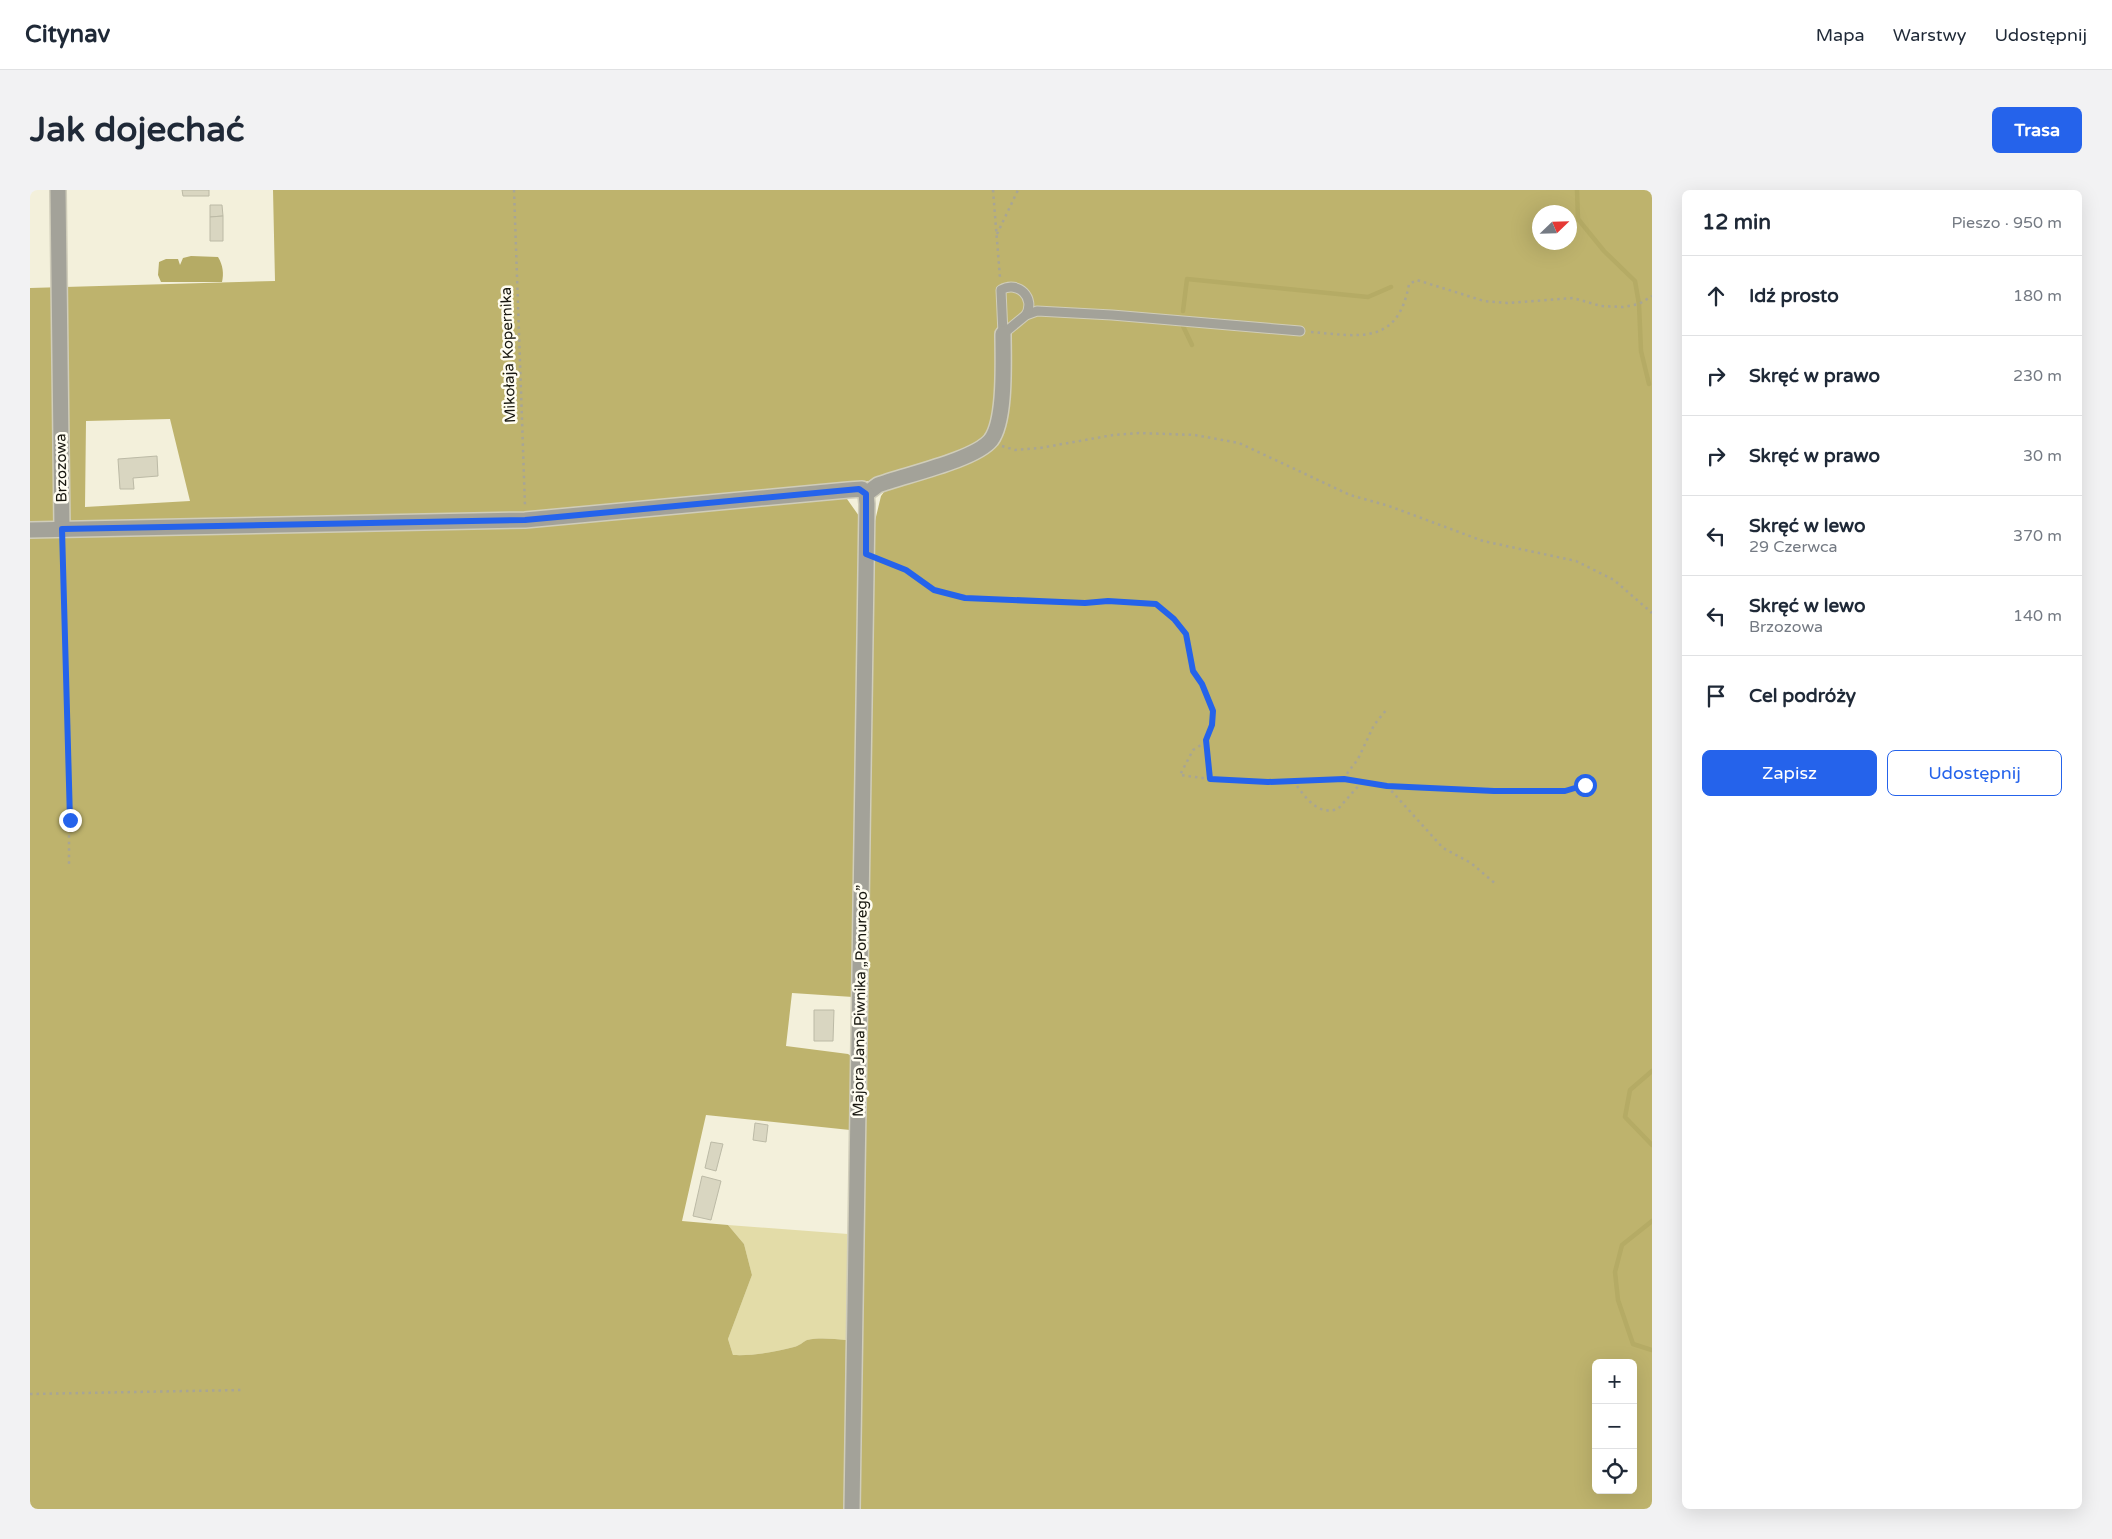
<!DOCTYPE html>
<html lang="pl">
<head>
<meta charset="utf-8">
<style>
  :root { --surface:#fff; --page:#f2f2f3; --text:#1f2937; --muted:#747a83; --line:#e0e1e3; --accent:#2563eb }
  body { margin:0; font-family:"Varela Round",sans-serif; background:var(--page); color:var(--text) }
  .controls { position:absolute; right:15px; bottom:15px; display:grid; overflow:hidden; border-radius:8px; box-shadow:0 5px 20px #0002 }
  .controls button { width:45px; height:45px; display:grid; place-items:center; padding:0; border:0; border-bottom:1px solid var(--line); background:var(--surface); color:var(--text); font:25px sans-serif }
  .compass { position:absolute; left:1502px; top:15px; width:45px; height:45px; border-radius:50%; background:var(--surface); box-shadow:0 5px 20px #0002; rotate:67deg }
  .stop { position:absolute; width:15px; height:15px; margin:-11px; border:4px solid #2563eb; border-radius:50%; background:#fff }
  .stop.end { background:#2563eb; border-color:#fff; box-shadow:0 1px 5px #0008 }
  .list { margin:0; padding:0; list-style:none }
  h2 { display:flex; justify-content:space-between; align-items:center; height:65px; margin:0; padding:0 20px; font-size:21px }
  h2 small { font-size:16px; font-weight:400; color:var(--muted) }
  .list li { display:grid; grid-template-columns:32px 1fr auto; gap:15px; align-items:center; box-sizing:border-box; height:80px; padding:0 20px; border-top:1px solid var(--line) }
  .list b { display:block; font-size:19px; white-space:nowrap }
  .list p { margin:0; font-size:16px; white-space:nowrap; color:var(--muted) }
  .list em { font-size:16px; font-style:normal; color:var(--muted) }
  .actions { display:flex; gap:10px; padding:15px 20px }
  .actions a { flex:1; padding:11px 0; border:1px solid var(--accent); border-radius:8px; text-align:center; font-size:18px; color:var(--accent) }
  .actions .main { background:var(--accent); color:#fff }
  .icon { flex:none; width:28px; height:28px; fill:none; stroke:currentColor; stroke-width:2; stroke-linecap:round; stroke-linejoin:round }
  .map { position:relative; flex:none; width:1622px; height:1319px; overflow:hidden; border-radius:8px }
  header { display:flex; align-items:center; gap:30px; box-sizing:border-box; height:70px; padding:0 25px; background:var(--surface); border-bottom:1px solid var(--line) }
  header strong { font-size:24px }
  nav { display:flex; gap:28px; margin-inline-start:auto; font-size:18px }
  .intro { display:flex; align-items:center; justify-content:space-between; box-sizing:border-box; height:120px; padding:0 30px }
  h1 { margin:0; font-size:35px }
  .button { padding:12px 22px; border-radius:8px; background:var(--accent); color:#fff; font-size:18px; font-weight:700 }
  main { display:flex; gap:30px; padding:0 30px }
  aside { flex:1; background:var(--surface); border-radius:8px; box-shadow:0 5px 20px #0002 }
  .map>svg:first-child { display:block }
  .green { fill:#e3dca8 }
  .forest { fill:#beb36d; fill-rule:evenodd }
  .water { fill:#b5ab65 }
  .lines { fill:none; stroke-linecap:round; stroke-linejoin:round }
  .stream { stroke:#b5ab65; stroke-width:4.5 }
  .building { fill:#d9d6c1; stroke:#bcbaa6 }
  .lane-casing { stroke:#d0cdba; stroke-width:11 }
  .street-casing { stroke:#d0cdba; stroke-width:18 }
  .path { stroke:#a8a595; stroke-width:2.5; stroke-dasharray:2.5 4; stroke-linecap:butt }
  .lane { stroke:#a3a299; stroke-width:9 }
  .street { stroke:#a3a299; stroke-width:15 }
  .route { stroke:#2563eb; stroke-width:6 }
  .labels { text-anchor:middle; dominant-baseline:central; stroke-width:5; stroke-linejoin:round; paint-order:stroke }
  .street-label { font-size:15px; fill:#18170f; stroke:#fffdf1 }
</style>
</head>
<body>
<header>
<strong>Citynav</strong>
<nav><a>Mapa</a><a>Warstwy</a><a>Udostępnij</a></nav>
</header>
<div class="intro"><h1>Jak dojechać</h1><a class="button">Trasa</a></div>
<main>
<div class="map">
<svg width="1622" height="1319" viewBox="0 0 1622 1319">
  <rect width="100%" height="100%" fill="#f3f0db"/>
  <path class="green" d="M698 1035 818 1044 816 1150C804 1149 790 1147 777 1150 773 1152 769 1156 764 1157 743 1162 724 1166 703 1165L698 1149 722 1085 714 1054Z"/>
  <path class="forest" d="M243 0H1622V1319H829L845 331 851 306 868 283 839 291 777 297 817 309 829 326 823 807 762 803 756 856 818 864 821 866 820 940 676 925 652 1031 698 1035 714 1054 722 1085 698 1149 703 1165C724 1166 743 1162 764 1157 769 1156 773 1152 777 1150 790 1147 804 1149 816 1150L814 1319H0V98L245 91ZM1510 22H1540V52H1510ZM140 229 160 311 55 317 56 231ZM1566 1173H1603V1300H1566Z"/>
  <path class="water" d="M161 66 188 67C193 75 194 84 192 92H131L128 85 129 72 136 69H148L150 75 153 68Z"/>
  <g class="lines">
    <g class="stream">
      <path d="M1547 0 1548 29 1574 61 1605 91 1609 114 1611 161 1619 194"/>
      <path d="M1153 121 1157 89 1338 107 1361 97"/>
      <path d="M1153 136 1162 155"/>
      <path d="M1622 881 1600 900 1595 927 1622 955"/>
      <path d="M1622 1031 1592 1055 1585 1082 1588 1110 1603 1154 1622 1160"/>
    </g>
  </g>
  <g class="building">
    <path d="M152 0H179V6H153Z"/>
    <path d="M180 15H192L193 26 180 27Z"/>
    <path d="M193 26V51H180V27Z"/>
    <path d="M127 266 128 286 103 288 104 299H90L88 269Z"/>
    <path d="M784 820H804L803 851H784Z"/>
    <path d="M725 933 738 935 736 952 723 950Z"/>
    <path d="M681 952 693 954 686 981 675 978Z"/>
    <path d="M672 986 691 991 681 1030 663 1026Z"/>
  </g>
  <g class="lines">
    <defs>
      <g id="lane">
        <path d="M973 144 996 125 1007 121 1082 125 1270 141"/>
        <path d="M973 144 971 100C988 90 1006 108 996 125"/>
      </g>
      <g id="street">
        <path d="M28 0 32 339"/>
        <path d="M836 304 848 295C875 285 945 270 961 250 976 230 973 170 973 144"/>
        <path d="M0 340 495 330 818 300 832 299 836 304"/>
        <path d="M822 1319 837 314 836 304"/>
      </g>
    </defs>
    <use href="#lane" class="lane-casing"/>
    <use href="#street" class="street-casing"/>
    <g class="path">
      <path d="M484 0 495 316"/>
      <path d="M963 0 970 88"/>
      <path d="M967 44 988 0"/>
      <path d="M1281 142C1329 146 1368 156 1379 94L1387 90 1454 111 1477 113 1543 108 1571 116 1593 117 1609 114 1622 106"/>
      <path d="M972 256 985 260 1010 258 1083 245 1109 243 1165 245 1209 253 1320 305 1359 316 1453 351 1546 371 1584 390 1622 423"/>
      <path d="M32 353 39 533V677"/>
      <path d="M849 370 876 380 904 400 935 408 1126 414 1144 429 1156 444 1163 481 1172 494 1183 521 1182 535 1177 550 1180 589"/>
      <path d="M1176 552 1163 560 1150 585 1180 589 1238 592 1313 589 1331 593 1357 596 1524 601C1539 601 1552 598 1564 589"/>
      <path d="M1313 589 1328 569 1344 535 1357 519"/>
      <path d="M1263 591C1275 606 1286 626 1308 619L1331 593"/>
      <path d="M1357 596 1413 658 1441 673 1467 695"/>
      <path d="M0 1204 211 1200"/>
    </g>
    <use href="#lane" class="lane"/>
    <use href="#street" class="street"/>
  </g>
  <g class="lines">
    <path class="route" d="M40 630 32 339 495 330 829 299 836 304V364L876 380 904 400 935 408 1055 413 1078 411 1126 414 1144 429 1156 444 1163 481 1172 494 1183 521 1182 535 1176 550 1180 589 1238 592 1314 589 1357 596 1464 601H1535L1555 595"/>
  </g>
  <g class="labels">
    <g class="street-label">
      <text transform="translate(478 165) rotate(-92)">Mikołaja Kopernika</text>
      <text transform="translate(31 278) rotate(-91)">Brzozowa</text>
      <text transform="translate(830 811) rotate(-89)">Majora Jana Piwnika „Ponurego”</text>
    </g>
  </g>
</svg>
<div class="controls">
<button>+</button>
<button>−</button>
<button><svg class="icon" aria-label="locate" viewBox="0 0 24 24"><circle cx="12" cy="12" r="6"/><path d="M12 2v4M12 18v4M2 12h4M18 12h4"/></svg></button>
</div>
<svg class="compass" viewBox="-18 -18 36 36"><path d="M0-13l5 13h-10z" fill="#e53935"/><path d="M0 13l5-13h-10z" fill="#747a83"/></svg>
<div class="stop" style="left:1555px;top:595px"></div>
<div class="stop end" style="left:40px;top:630px"></div>
</div>
<aside>
<h2>12 min<small>Pieszo · 950 m</small></h2>
<ul class="list">
<li><svg class="icon" aria-label="ahead" viewBox="0 0 24 24"><path d="M12 20V5M6 11l6-6 6 6"/></svg><div><b>Idź prosto</b></div><em>180 m</em></li>
<li><svg class="icon" aria-label="right" viewBox="0 0 24 24"><path d="M7 20v-9h11M14 6l5 5-5 5"/></svg><div><b>Skręć w prawo</b></div><em>230 m</em></li>
<li><svg class="icon" aria-label="right" viewBox="0 0 24 24"><path d="M7 20v-9h11M14 6l5 5-5 5"/></svg><div><b>Skręć w prawo</b></div><em>30 m</em></li>
<li><svg class="icon" aria-label="left" viewBox="0 0 24 24"><path d="M17 20v-9H6M10 6l-5 5 5 5"/></svg><div><b>Skręć w lewo</b><p>29 Czerwca</p></div><em>370 m</em></li>
<li><svg class="icon" aria-label="left" viewBox="0 0 24 24"><path d="M17 20v-9H6M10 6l-5 5 5 5"/></svg><div><b>Skręć w lewo</b><p>Brzozowa</p></div><em>140 m</em></li>
<li><svg class="icon" aria-label="arrive" viewBox="0 0 24 24"><path d="M6 21V4h12l-3 4 3 4H6"/></svg><div><b>Cel podróży</b></div></li>
</ul>
<div class="actions"><a class="main">Zapisz</a><a>Udostępnij</a></div>
</aside>
</main>
</body>
</html>
